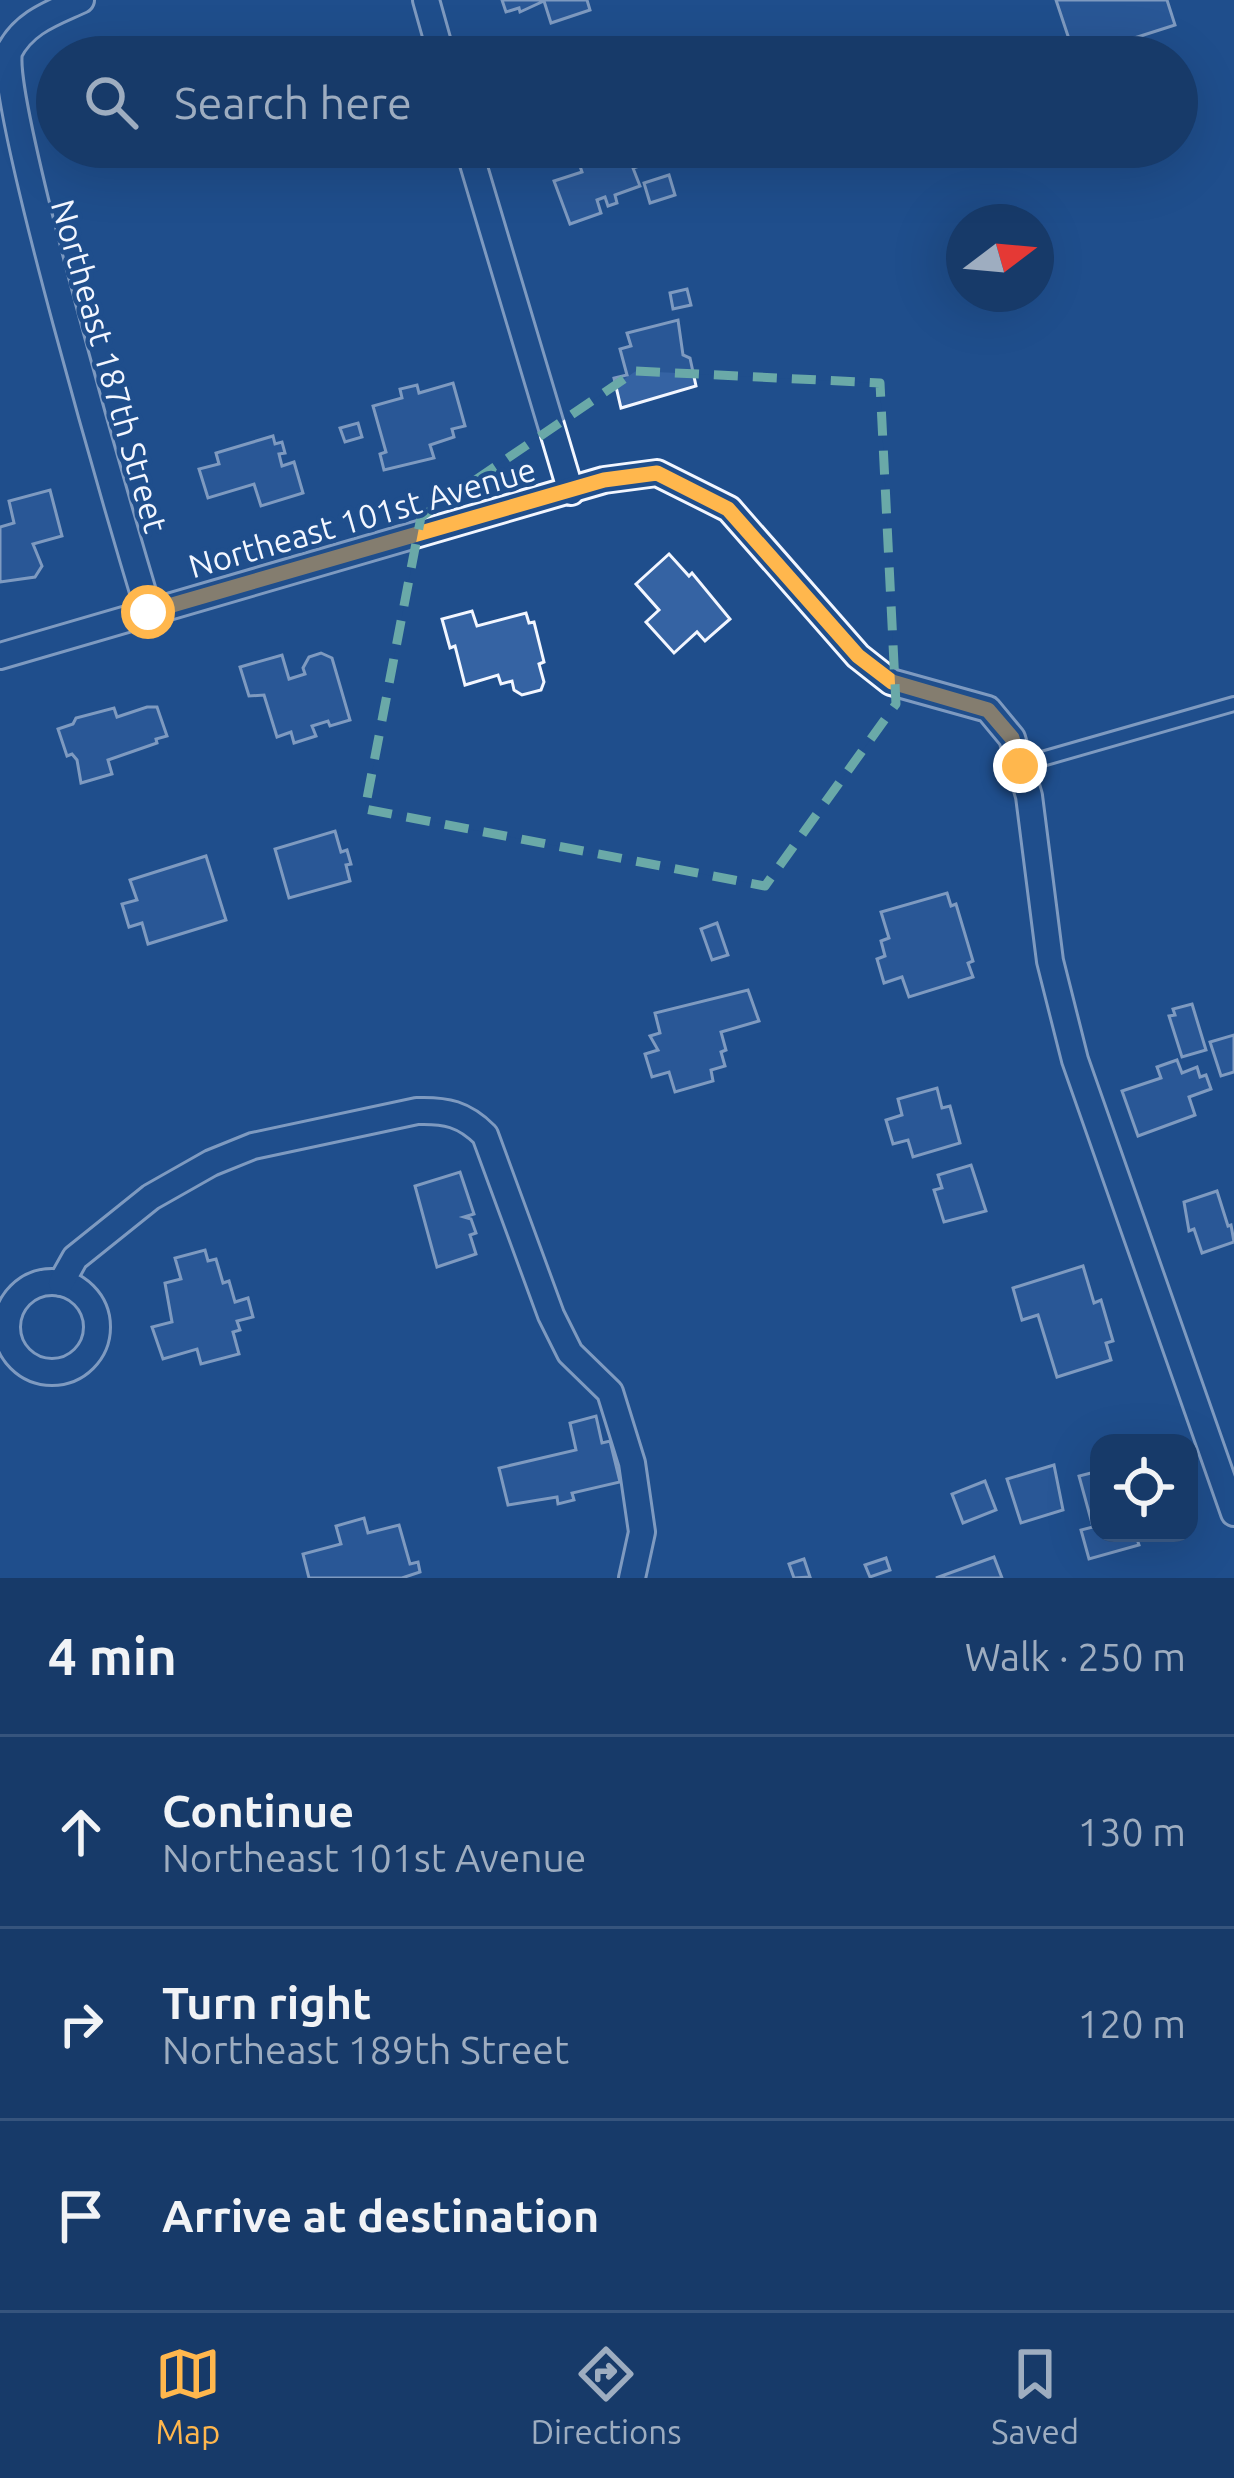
<!DOCTYPE html>
<html lang="en">
<head>
<meta charset="utf-8">
<style>
  :root { --surface:#173a69; --page:#244571; --text:#f1f3f6; --muted:#9eadc0; --line:#36547d; --accent:#ffb74d }
  body { margin:0; font-family:Ubuntu,sans-serif; background:var(--page); color:var(--text) }
  .controls { position:absolute; right:36px; bottom:36px; display:grid; overflow:hidden; border-radius:24px; box-shadow:0 12px 48px #0002 }
  .controls button { width:108px; height:108px; display:grid; place-items:center; padding:0; border:0; border-bottom:3px solid var(--line); background:var(--surface); color:var(--text); font:60px sans-serif }
  .compass { position:absolute; left:946px; top:204px; width:108px; height:108px; border-radius:50%; background:var(--surface); box-shadow:0 12px 48px #0002; rotate:74deg }
  .stop { position:absolute; width:36px; height:36px; margin:-27px; border:9px solid #ffb74d; border-radius:50%; background:#fff }
  .stop.end { background:#ffb74d; border-color:#fff; box-shadow:0 3px 12px #0008 }
  .list { margin:0; padding:0; list-style:none }
  h2 { display:flex; justify-content:space-between; align-items:center; height:156px; margin:0; padding:0 48px; font-size:51px }
  h2 small { font-size:39px; font-weight:400; color:var(--muted) }
  .list li { display:grid; grid-template-columns:78px 1fr auto; gap:36px; align-items:center; box-sizing:border-box; height:192px; padding:0 48px; border-top:3px solid var(--line) }
  .list b { display:block; font-size:45px; white-space:nowrap }
  .list p { margin:0; font-size:39px; white-space:nowrap; color:var(--muted) }
  .list em { font-size:39px; font-style:normal; color:var(--muted) }
  .icon { flex:none; width:66px; height:66px; fill:none; stroke:currentColor; stroke-width:2; stroke-linecap:round; stroke-linejoin:round }
  .map { position:relative; flex:none; width:1234px; height:1578px; overflow:hidden }
  .search { position:absolute; background:var(--surface); box-shadow:0 12px 48px #0002; left:36px; right:36px; top:36px; height:132px; display:flex; align-items:center; gap:30px; box-sizing:border-box; padding:0 42px; border-radius:66px; color:var(--muted); font-size:45px }
  .sheet { height:732px; background:var(--surface) }
  nav { display:flex; justify-content:space-around; align-items:center; box-sizing:border-box; height:168px; border-top:3px solid var(--line); background:var(--surface); font-size:33px; color:var(--muted) }
  nav a { display:grid; justify-items:center; gap:6px }
  nav .on { color:var(--accent) }
  .map>svg:first-child { display:block }
  .building { fill:#3563a3; stroke:#f2f6ff; stroke-width:3 }
  .lines { fill:none; stroke-linecap:round; stroke-linejoin:round }
  .lane-casing { stroke:#f2f6ff; stroke-width:18 }
  .street-casing { stroke:#f2f6ff; stroke-width:30 }
  .lane { stroke:#1f4e8c; stroke-width:12 }
  .street { stroke:#1f4e8c; stroke-width:24 }
  .route { stroke:#ffb74d; stroke-width:15 }
  .marked { fill:none; stroke:#6aa9a8; stroke-width:9; stroke-dasharray:24 15; stroke-linejoin:round }
  .labels { text-anchor:middle; dominant-baseline:central; stroke-width:9; stroke-linejoin:round; paint-order:stroke }
  .street-label { font-size:33px; fill:#f2f6ff; stroke:#1f4e8c }
</style>
</head>
<body>
<div class="map">
<svg width="1234" height="1578" viewBox="0 0 1234 1578">
  <rect width="100%" height="100%" fill="#1f4e8c"/>
  <g class="building">
    <path d="M502 0H587L590 10 551 23 544 1 520 12 519 8 506 12Z"/>
    <path d="M1056 0H1167L1175 25 1075 57Z"/>
    <path d="M145 46 148 57H115V55Z"/>
    <path d="M561 147H640L646 164 633 168 640 186 615 195 617 203 608 206 605 197 597 200 601 213 570 224 554 181 582 172 577 157 569 160Z"/>
    <path d="M669 175 675 195 650 203 644 183Z"/>
    <path d="M687 289 691 305 673 309 670 293Z"/>
    <path d="M678 320 683 355 690 358 696 386 621 408 614 378 627 375 620 349 631 346 627 333Z"/>
    <path d="M453 383 465 426 452 429 454 437 430 445 434 458 384 470 380 454 386 452 373 406 402 398 400 389 417 385 419 393Z"/>
    <path d="M358 423 362 437 345 442 340 428Z"/>
    <path d="M273 436 275 444 282 442 285 453 279 454 282 466 294 462 303 493 261 506 254 484 208 498 199 469 219 464 216 453Z"/>
    <path d="M50 490 62 536 33 544 42 566 35 577 0 582V527L14 523 9 501Z"/>
    <path d="M669 554 689 576 692 573 730 619 705 641 697 632 674 653 646 622 659 610 636 584Z"/>
    <path d="M472 611 477 626 526 613 529 623 534 622 544 662 539 664 544 682 541 690 522 695 514 690 512 681 501 684 498 675 465 685 455 646 450 648 442 619Z"/>
    <path d="M321 653 332 658 350 720 330 726 328 721 312 726 316 736 294 743 291 732 277 737 264 695 249 696 240 667 282 655 289 679 305 674 303 668 309 657Z"/>
    <path d="M147 707H157L167 736 156 739 157 743 108 760 112 774 81 783 77 760 72 754 67 756 58 729 73 724 76 718 114 708 117 717Z"/>
    <path d="M335 831 341 852 347 850 351 864 346 865 350 881 289 898 275 849Z"/>
    <path d="M206 856 226 920 148 944 142 923 129 927 122 904 137 900 130 880Z"/>
    <path d="M947 893 951 906 956 904 973 961 968 963 973 977 909 997 902 977 884 983 877 959 885 956 881 941 889 938 881 912Z"/>
    <path d="M717 923 728 955 712 960 701 929Z"/>
    <path d="M748 990 759 1021 721 1032 726 1050 721 1052 725 1066 711 1070 713 1081 675 1092 669 1072 652 1077 645 1054 658 1050 650 1036 660 1033 655 1013Z"/>
    <path d="M1192 1004 1206 1050 1182 1057 1169 1016 1175 1015 1173 1009Z"/>
    <path d="M1234 1035V1072L1221 1076 1210 1042Z"/>
    <path d="M1177 1060 1182 1073 1197 1067 1200 1077 1206 1075 1211 1089 1189 1097 1195 1115 1138 1136 1122 1091 1161 1078 1157 1067Z"/>
    <path d="M937 1088 942 1108 950 1106 960 1143 913 1157 908 1140 893 1144 886 1120 902 1115 898 1099Z"/>
    <path d="M971 1165 986 1211 944 1222 934 1190 942 1188 938 1175Z"/>
    <path d="M460 1172 474 1214 464 1217 471 1219 476 1233 470 1235 476 1254 437 1267 415 1186Z"/>
    <path d="M1217 1191 1228 1226 1231 1225 1234 1242 1202 1253 1194 1229 1189 1231 1184 1202Z"/>
    <path d="M205 1250 208 1261 216 1259 223 1283 229 1281 235 1302 248 1298 253 1317 237 1321 240 1330 233 1332 239 1354 201 1364 197 1349 163 1359 152 1327 172 1322 165 1283 181 1279 175 1258Z"/>
    <path d="M1083 1266 1094 1303 1101 1300 1113 1341 1106 1343 1111 1360 1057 1377 1038 1315 1022 1320 1013 1288Z"/>
    <path d="M596 1416 602 1443 610 1441 620 1482 572 1493 574 1500 558 1504 557 1497 508 1505 499 1468 576 1450 570 1423Z"/>
    <path d="M1054 1465 1063 1510 1021 1523 1007 1479Z"/>
    <path d="M1099 1471V1533H1135L1139 1545 1089 1559 1081 1530 1093 1527 1079 1476Z"/>
    <path d="M985 1481 996 1510 963 1523 952 1494Z"/>
    <path d="M364 1518 368 1533 399 1525 410 1564 418 1562 420 1572 402 1578H309L303 1554 341 1544 336 1526Z"/>
    <path d="M994 1557 1002 1578H936Z"/>
    <path d="M886 1558 890 1570 870 1577 865 1565Z"/>
    <path d="M804 1559 810 1577 794 1578 789 1564Z"/>
  </g>
  <g class="lines">
    <defs>
      <path id="lane" d="M1021 765 1234 704"/>
      <g id="street">
        <path d="M81 0C53 13 24 22 9 52 0 107 124 529 149 612"/>
        <path d="M426 0 442 57"/>
        <path d="M468 147 571 492"/>
        <path d="M0 656 604 480 657 473 729 509 858 656 891 682 988 709 1012 738 1029 796 1050 961 1075 1060 1234 1513"/>
        <circle cx="52" cy="1327" r="45"/>
        <path d="M61 1283 75 1258 151 1197 211 1163 253 1146 417 1111C446 1110 464 1114 485 1135L551 1315 570 1353 610 1392 632 1463 642 1532 632 1578"/>
      </g>
    </defs>
    <use href="#lane" class="lane-casing"/>
    <use href="#street" class="street-casing"/>
    <use href="#lane" class="lane"/>
    <use href="#street" class="street"/>
  </g>
  <g class="lines">
    <path class="route" d="M148 612 604 480 657 473 728 509 858 656 892 682 988 710 1012 738 1020 766"/>
  </g>
  <path d="M0 0H1234V1578H0ZM636 371 880 383 896 704 765 886 365 809 421 517Z" fill="#1f4e8c" fill-opacity=".55" fill-rule="evenodd"/>
  <path class="marked" d="M636 371 880 383 896 704 765 886 365 809 421 517Z"/>
  <g class="labels">
    <g class="street-label">
      <text transform="translate(110 366) rotate(74)">Northeast 187th Street</text>
      <text transform="translate(362 517) rotate(-16)">Northeast 101st Avenue</text>
    </g>
  </g>
</svg>
<div class="controls">
<button><svg class="icon" aria-label="locate" viewBox="0 0 24 24"><circle cx="12" cy="12" r="6"/><path d="M12 2v4M12 18v4M2 12h4M18 12h4"/></svg></button>
</div>
<svg class="compass" viewBox="-18 -18 36 36"><path d="M0-13l5 13h-10z" fill="#e53935"/><path d="M0 13l5-13h-10z" fill="#9eadc0"/></svg>
<div class="stop" style="left:148px;top:612px"></div>
<div class="stop end" style="left:1020px;top:766px"></div>
<div class="search"><svg class="icon" aria-label="search" viewBox="0 0 24 24"><circle cx="10" cy="10" r="6"/><path d="M15 15l6 6"/></svg>Search here</div>
</div>
<section class="sheet">
<h2>4 min<small>Walk · 250 m</small></h2>
<ul class="list">
<li><svg class="icon" aria-label="ahead" viewBox="0 0 24 24"><path d="M12 20V5M6 11l6-6 6 6"/></svg><div><b>Continue</b><p>Northeast 101st Avenue</p></div><em>130 m</em></li>
<li><svg class="icon" aria-label="right" viewBox="0 0 24 24"><path d="M7 20v-9h11M14 6l5 5-5 5"/></svg><div><b>Turn right</b><p>Northeast 189th Street</p></div><em>120 m</em></li>
<li><svg class="icon" aria-label="arrive" viewBox="0 0 24 24"><path d="M6 21V4h12l-3 4 3 4H6"/></svg><div><b>Arrive at destination</b></div></li>
</ul>
</section>
<nav>
<a class="on"><svg class="icon" aria-label="map" viewBox="0 0 24 24"><path d="M3 6l6-2 6 2 6-2v14l-6 2-6-2-6 2zM9 4v14M15 6v14"/></svg>Map</a>
<a><svg class="icon" aria-label="directions" viewBox="0 0 24 24"><path d="M12 3l9 9-9 9-9-9zM9 14v-3h6M13 9l2 2-2 2"/></svg>Directions</a>
<a><svg class="icon" aria-label="saved" viewBox="0 0 24 24"><path d="M7 4h10v16l-5-4-5 4z"/></svg>Saved</a>
</nav>
</body>
</html>
